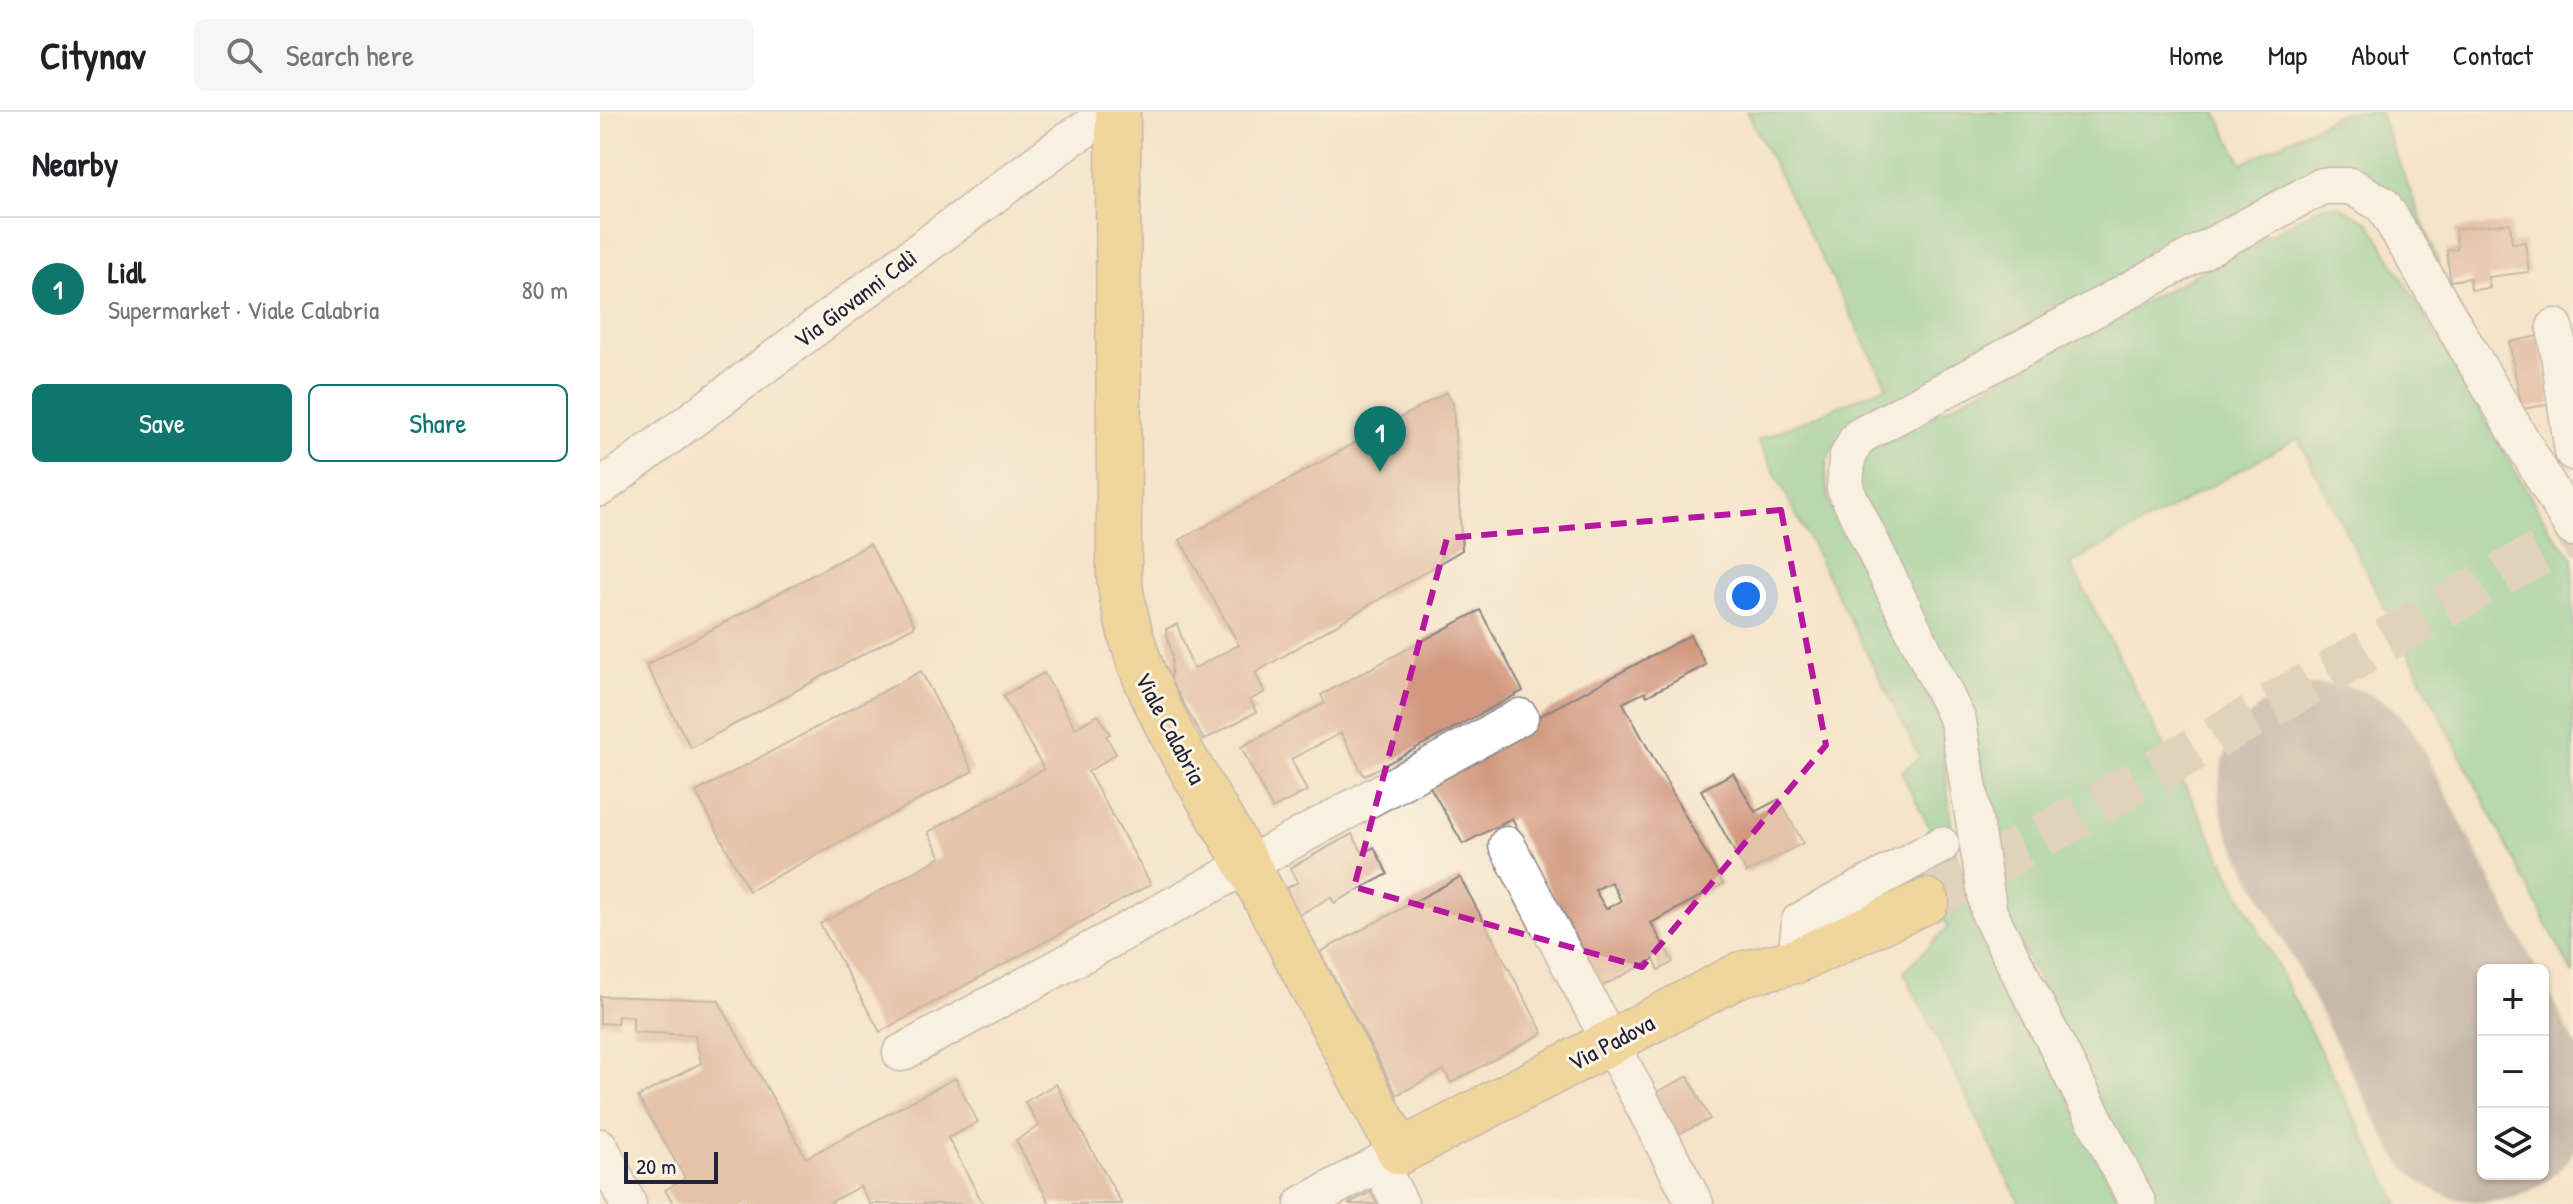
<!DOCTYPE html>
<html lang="en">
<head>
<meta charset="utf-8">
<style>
  :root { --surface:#fff; --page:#f6f6f6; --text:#202124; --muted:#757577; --line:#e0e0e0; --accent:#0f766e }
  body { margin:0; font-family:"Patrick Hand",sans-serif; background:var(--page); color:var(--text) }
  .controls { position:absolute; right:24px; bottom:24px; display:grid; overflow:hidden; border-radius:12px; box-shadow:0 2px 6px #0004 }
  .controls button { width:72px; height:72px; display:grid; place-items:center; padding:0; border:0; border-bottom:2px solid var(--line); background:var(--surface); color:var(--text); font:40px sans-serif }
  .scale { position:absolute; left:24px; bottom:20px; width:94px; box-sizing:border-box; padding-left:8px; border:4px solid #22223b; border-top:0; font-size:22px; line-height:28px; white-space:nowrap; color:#22223b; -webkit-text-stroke:6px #fcf5e5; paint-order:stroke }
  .you { position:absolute; left:1146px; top:484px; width:28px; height:28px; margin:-20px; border:6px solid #fff; border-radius:50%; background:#1a73e8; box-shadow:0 0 0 12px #1a73e833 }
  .badge { display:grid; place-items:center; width:52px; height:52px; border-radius:50%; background:var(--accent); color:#fff; font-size:26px; font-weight:700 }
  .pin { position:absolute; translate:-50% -66px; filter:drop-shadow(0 2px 4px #0008) }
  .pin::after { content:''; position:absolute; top:42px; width:28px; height:24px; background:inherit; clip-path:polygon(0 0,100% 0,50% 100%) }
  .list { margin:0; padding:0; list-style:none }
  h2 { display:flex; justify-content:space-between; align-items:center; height:104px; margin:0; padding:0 32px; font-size:34px }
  h2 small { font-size:26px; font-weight:400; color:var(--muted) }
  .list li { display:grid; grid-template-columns:52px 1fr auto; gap:24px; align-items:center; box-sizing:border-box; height:144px; padding:0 32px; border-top:2px solid var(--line) }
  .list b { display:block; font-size:30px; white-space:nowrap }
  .list p { margin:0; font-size:26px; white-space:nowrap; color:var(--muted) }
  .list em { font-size:26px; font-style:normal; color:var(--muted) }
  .actions { display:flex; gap:16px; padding:24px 32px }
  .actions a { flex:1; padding:18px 0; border:2px solid var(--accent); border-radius:12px; text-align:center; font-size:28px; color:var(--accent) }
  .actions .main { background:var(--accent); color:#fff }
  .icon { flex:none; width:44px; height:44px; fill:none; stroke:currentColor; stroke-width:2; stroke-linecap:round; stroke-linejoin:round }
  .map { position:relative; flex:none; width:1973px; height:1092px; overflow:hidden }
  header { display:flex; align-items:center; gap:48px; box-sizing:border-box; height:112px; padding:0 40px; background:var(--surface); border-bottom:2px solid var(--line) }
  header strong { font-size:38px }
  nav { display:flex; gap:44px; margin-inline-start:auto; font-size:28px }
  .search { width:560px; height:72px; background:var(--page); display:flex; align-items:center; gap:20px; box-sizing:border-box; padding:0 28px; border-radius:12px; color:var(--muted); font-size:30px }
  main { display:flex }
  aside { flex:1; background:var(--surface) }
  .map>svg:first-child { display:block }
  .green { fill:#70c990; stroke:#497666; stroke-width:2 }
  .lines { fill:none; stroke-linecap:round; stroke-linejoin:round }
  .runway { stroke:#8b8382; stroke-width:212 }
  .building { fill:#d29980; fill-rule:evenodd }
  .major-tunnel { stroke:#cabdad; stroke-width:44; stroke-dasharray:44 22; stroke-linecap:butt }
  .minor-casing { stroke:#8b8382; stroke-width:39 }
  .major-casing { stroke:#8b8382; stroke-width:47 }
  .minor { stroke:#fff; stroke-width:36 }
  .major { stroke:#ebc669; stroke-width:44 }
  .marked { fill:none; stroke:#b5179e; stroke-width:6; stroke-dasharray:16 10; stroke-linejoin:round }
  .labels { text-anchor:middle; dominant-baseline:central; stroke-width:6; stroke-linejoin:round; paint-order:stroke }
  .street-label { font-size:24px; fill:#22223b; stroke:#fcf5e5 }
</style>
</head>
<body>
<header>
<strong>Citynav</strong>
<div class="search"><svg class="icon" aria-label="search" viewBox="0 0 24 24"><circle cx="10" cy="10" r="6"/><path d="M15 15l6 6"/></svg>Search here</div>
<nav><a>Home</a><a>Map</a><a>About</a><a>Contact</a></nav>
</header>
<main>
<aside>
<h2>Nearby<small></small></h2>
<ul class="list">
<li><span class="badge">1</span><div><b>Lidl</b><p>Supermarket · Viale Calabria</p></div><em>80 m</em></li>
</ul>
<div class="actions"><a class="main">Save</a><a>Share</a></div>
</aside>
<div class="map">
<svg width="1973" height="1092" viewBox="0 0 1973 1092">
  <rect width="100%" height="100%" fill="#fcf5e5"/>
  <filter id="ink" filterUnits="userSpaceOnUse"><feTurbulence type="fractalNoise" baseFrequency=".0125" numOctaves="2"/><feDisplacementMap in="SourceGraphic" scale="16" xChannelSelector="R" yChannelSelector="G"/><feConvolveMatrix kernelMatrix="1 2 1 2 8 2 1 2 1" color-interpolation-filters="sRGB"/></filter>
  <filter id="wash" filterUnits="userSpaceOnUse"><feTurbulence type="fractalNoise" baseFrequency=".006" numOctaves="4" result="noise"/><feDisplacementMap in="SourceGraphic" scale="32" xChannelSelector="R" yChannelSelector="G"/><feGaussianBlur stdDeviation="1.8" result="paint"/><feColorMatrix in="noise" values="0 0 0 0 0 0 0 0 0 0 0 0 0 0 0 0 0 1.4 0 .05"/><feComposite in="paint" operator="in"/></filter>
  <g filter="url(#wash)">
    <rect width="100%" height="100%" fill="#f4e4c9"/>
    <g class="green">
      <path d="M1147 0H1616L1642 52 1743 0H1779L1846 170 1755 66 1254 316C1222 339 1222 355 1230 391L1340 609 1354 736 1376 803 1522 1092H1420L1304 860 1348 815 1322 765 1347 750 1301 660 1320 645 1158 328 1287 274Z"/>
      <path d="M1722 94H1739L1769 110 1949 416 1973 446V863L1698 326 1471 452 1799 1092H1551L1402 797 1389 737 1257 374 1264 344 1277 334Z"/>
    </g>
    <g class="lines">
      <path class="runway" d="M1725 678 1883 984"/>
    </g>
    <g id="blocks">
      <g class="building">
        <path d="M1910 111 1912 131 1925 130 1929 160 1888 165 1890 176 1871 178 1870 166 1850 169 1847 138 1857 137 1855 117Z"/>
        <path d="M1939 224 1951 292 1922 297 1909 230Z"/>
        <path d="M847 280 853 292 862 438 655 561 665 580 650 588 656 600 604 628 571 569 572 544 566 517 577 512 593 557 639 533 580 428Z"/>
        <path d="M270 432 315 514 91 636 46 553Z"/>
        <path d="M880 498 923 579 764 664 741 621 691 647 707 679 672 697 641 635 725 591 721 583Z"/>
        <path d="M1090 523 1106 553 1047 584 1045 580 1023 591 1123 772 1051 811 1073 850 1059 858 1054 847 1001 875 912 706 863 732 825 666ZM1011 770 1021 789 1006 797 995 778Z"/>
        <path d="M321 559 373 659 149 779 96 680Z"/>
        <path d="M444 561 475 616 498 603 510 622 506 624 516 642 488 660 551 772 280 920 220 812 341 745 328 720 444 657 403 584Z"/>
        <path d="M1133 661 1155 700 1179 687 1203 731 1146 761 1101 678Z"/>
        <path d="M752 722 763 741 774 735 788 762 734 791 731 785 699 803 685 777 698 770 690 756Z"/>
        <path d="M860 765 943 921 851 971 844 958 797 983 720 840Z"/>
        <path d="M0 884 118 888 206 1046 355 966 378 1010 348 1026 383 1092H270L260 1074 231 1090 233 1092H145L143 1088 137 1092H74L65 1078 85 1066 38 985 101 951 95 923 33 920V905L18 904 17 912 0 911Z"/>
        <path d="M1088 964 1110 1007 1075 1024 1053 982Z"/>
        <path d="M456 972 469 997 522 1092H450L416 1028 439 1014 425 990Z"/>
        <path d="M770 1080 777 1092H748Z"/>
      </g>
    </g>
  </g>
  <g filter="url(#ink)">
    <use href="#blocks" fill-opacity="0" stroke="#8b8382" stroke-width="2"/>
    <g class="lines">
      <path class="major-tunnel" d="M1327 789 1973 422"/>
      <defs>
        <g id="minor">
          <path d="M1955 215 1973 340"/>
          <path d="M0 376 468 28 512 0"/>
          <path d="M907 733 1095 1092"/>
          <path d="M1196 849 1200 809 1341 733"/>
          <path d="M301 941 920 605"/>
          <path d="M0 1035 28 1092"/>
          <path d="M779 1051 800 1092"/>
          <path d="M703 1092 800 1040"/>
          <path d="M1538 1092 1389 801 1358 609 1245 377 1247 346 1258 325 1722 74H1751L1783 93 1973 416"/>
        </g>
        <path id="major" d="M518 0 519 464C532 578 595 658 649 756 700 850 749 946 800 1040L1141 862 1196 849 1327 789"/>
      </defs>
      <use href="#minor" class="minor-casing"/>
      <use href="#major" class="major-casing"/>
      <use href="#minor" class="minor"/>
      <use href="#major" class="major"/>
    </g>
  </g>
  <path d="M0 0H1973V1092H0ZM1181 398 1226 633 1042 855 754 775 847 426Z" fill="#f4e4c9" fill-opacity=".55" fill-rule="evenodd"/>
  <path class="marked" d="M1181 398 1226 633 1042 855 754 775 847 426Z"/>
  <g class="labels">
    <g class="street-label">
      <text transform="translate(255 186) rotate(-37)">Via Giovanni Calì</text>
      <text transform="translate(571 616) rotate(62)">Viale Calabria</text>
      <text transform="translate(1011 930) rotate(-28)">Via Padova</text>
    </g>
  </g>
</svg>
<div class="controls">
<button>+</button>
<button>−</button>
<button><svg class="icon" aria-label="layers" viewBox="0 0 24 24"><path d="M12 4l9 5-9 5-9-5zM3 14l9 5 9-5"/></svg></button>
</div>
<div class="scale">20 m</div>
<div class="you"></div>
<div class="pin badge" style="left:780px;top:360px">1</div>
</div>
</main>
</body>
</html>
